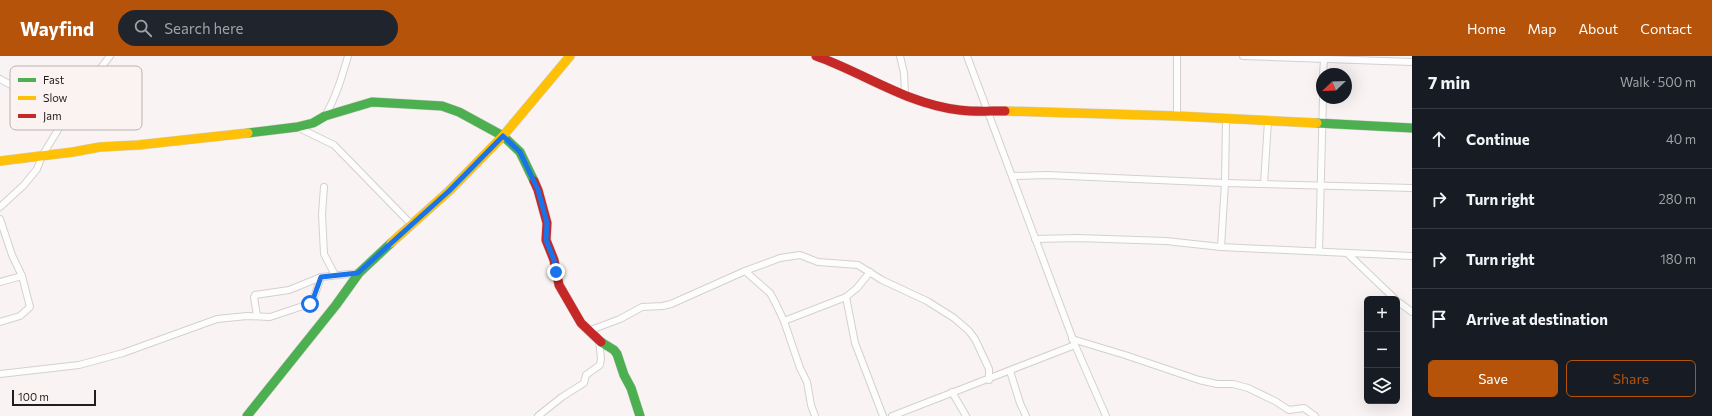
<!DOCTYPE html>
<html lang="en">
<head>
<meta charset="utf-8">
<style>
  :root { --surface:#171b24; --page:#20242c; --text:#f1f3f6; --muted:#9ea1a6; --line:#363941; --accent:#b45309 }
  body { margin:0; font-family:Commissioner,sans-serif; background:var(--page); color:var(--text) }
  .controls { position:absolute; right:12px; bottom:12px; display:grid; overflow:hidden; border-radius:6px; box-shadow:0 4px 16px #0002 }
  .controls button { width:36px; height:36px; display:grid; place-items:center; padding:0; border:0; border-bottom:1px solid var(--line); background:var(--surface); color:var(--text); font:20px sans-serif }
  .compass { position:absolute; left:1316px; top:12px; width:36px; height:36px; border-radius:50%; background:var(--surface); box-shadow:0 4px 16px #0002; rotate:247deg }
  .scale { position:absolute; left:12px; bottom:10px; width:84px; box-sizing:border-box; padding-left:4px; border:2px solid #211e1e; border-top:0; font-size:11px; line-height:14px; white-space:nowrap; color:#211e1e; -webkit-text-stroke:3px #fbf3f1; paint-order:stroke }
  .stop { position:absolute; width:12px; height:12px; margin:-9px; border:3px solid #1a73e8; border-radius:50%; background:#fff }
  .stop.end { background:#1a73e8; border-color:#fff; box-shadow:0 1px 4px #0008 }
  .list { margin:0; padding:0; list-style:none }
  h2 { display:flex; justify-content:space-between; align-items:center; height:52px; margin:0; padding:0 16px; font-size:17px }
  h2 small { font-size:13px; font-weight:400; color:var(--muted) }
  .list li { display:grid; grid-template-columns:26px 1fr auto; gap:12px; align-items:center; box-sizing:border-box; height:60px; padding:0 16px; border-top:1px solid var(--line) }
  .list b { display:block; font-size:15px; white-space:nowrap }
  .list em { font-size:13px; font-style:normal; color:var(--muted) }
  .actions { display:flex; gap:8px; padding:12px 16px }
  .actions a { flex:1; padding:9px 0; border:1px solid var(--accent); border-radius:6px; text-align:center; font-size:14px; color:var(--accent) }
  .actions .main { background:var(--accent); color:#fff }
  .icon { flex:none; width:22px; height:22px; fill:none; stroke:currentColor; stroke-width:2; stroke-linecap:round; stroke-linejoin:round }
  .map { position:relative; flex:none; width:1412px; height:360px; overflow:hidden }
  header { display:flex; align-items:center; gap:24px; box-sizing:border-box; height:56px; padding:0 20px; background:var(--accent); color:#fff }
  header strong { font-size:19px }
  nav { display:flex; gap:22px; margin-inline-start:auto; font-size:14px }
  .search { width:280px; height:36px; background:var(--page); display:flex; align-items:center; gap:10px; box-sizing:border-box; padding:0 14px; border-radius:22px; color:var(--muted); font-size:15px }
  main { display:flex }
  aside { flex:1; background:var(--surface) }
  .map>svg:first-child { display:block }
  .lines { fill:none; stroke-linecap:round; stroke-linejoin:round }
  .street-casing { stroke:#d4d0cf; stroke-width:8 }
  .fast-casing { stroke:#d4d0cf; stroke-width:10 }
  .slow-casing { stroke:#d4d0cf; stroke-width:10 }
  .jam-casing { stroke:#d4d0cf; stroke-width:10 }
  .street { stroke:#fefdfd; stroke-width:6 }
  .fast { stroke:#4caf50; stroke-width:9 }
  .slow { stroke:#ffc107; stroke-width:9 }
  .jam { stroke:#c62828; stroke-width:9 }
  .route { stroke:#1a73e8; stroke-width:5 }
  .key { fill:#fbf3f1; stroke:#bab3b2; stroke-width:1 }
  .key-label { font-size:11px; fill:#211e1e }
</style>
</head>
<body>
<header>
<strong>Wayfind</strong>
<div class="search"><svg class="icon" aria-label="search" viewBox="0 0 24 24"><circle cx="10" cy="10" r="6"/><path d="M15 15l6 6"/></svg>Search here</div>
<nav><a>Home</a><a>Map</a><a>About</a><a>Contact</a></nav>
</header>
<main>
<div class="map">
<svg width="1412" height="360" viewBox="0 0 1412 360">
  <rect width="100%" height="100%" fill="#f9f4f3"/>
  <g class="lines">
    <defs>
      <g id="street">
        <path d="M900 0 904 17 905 38"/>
        <path d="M967 0 1075 289 1106 360"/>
        <path d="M1177 0V60"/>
        <path d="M1243 0 1412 6"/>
        <path d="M1323 18 1324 4"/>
        <path d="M0 23 24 36 64 64"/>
        <path d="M325 60C336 41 342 21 348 0"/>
        <path d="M297 71 334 89 412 169"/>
        <path d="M1012 120 1047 119 1225 127 1412 132"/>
        <path d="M1264 128 1268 65"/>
        <path d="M324 131 322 158 324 198 335 219"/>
        <path d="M0 151 24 129 37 113 42 100 64 64 86 31 110 0"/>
        <path d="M0 163 12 199 22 220 30 251 20 260 0 266"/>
        <path d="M1035 183 1077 182 1166 185 1221 191 1412 200"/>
        <path d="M1221 191 1225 127 1226 63"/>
        <path d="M1319 195 1323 42"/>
        <path d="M1347 197 1395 243"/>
        <path d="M745 215 770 237 775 246 784 265 800 312 807 326 811 349 815 360"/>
        <path d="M0 226 22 220"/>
        <path d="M846 241 855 287 883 360"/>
        <path d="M1397 245 1412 256"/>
        <path d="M257 260 254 241 255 239 289 234 321 221 359 217"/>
        <path d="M784 265 846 241 857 232 870 216"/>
        <path d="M588 275 620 263 642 251 663 250 671 248 745 215 780 202 800 199 818 206 858 209 882 224 927 245 954 262 969 275 975 283 989 313V324"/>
        <path d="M1072 283 1125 299 1199 324 1217 328H1233L1248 332 1275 345 1289 354 1304 352 1315 360"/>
        <path d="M1010 315 1020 347 1026 360"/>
        <path d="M0 318 79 309 123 297 217 263 247 260 270 261 312 247 321 221"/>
        <path d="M952 336 966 360"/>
        <path d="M538 360 562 341 584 327 586 319 600 309 601 302 599 285"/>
        <path d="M892 360 1075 289"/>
      </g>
      <g id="fast">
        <path d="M1317 67 1412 72"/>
        <path d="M248 77 297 71 313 67 325 60 372 46 442 50 459 56 503 80 520 96 534 125"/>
        <path d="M601 286 614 294 617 298 624 319 631 332 640 360"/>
        <path d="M247 360 336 249 359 217 391 187"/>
      </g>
      <g id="slow">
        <path d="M1005 55 1177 60 1317 67"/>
        <path d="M0 105 73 96 100 91 138 89 248 77"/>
        <path d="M391 187 449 135 503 80 570 0"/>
      </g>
      <g id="jam">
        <path d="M816 0C864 17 907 48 959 54 974 56 990 55 1005 55"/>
        <path d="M534 125 538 134 547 167 546 184 554 204 559 229 581 267 601 286"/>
      </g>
    </defs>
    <use href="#street" class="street-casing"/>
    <use href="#fast" class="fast-casing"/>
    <use href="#slow" class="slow-casing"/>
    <use href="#jam" class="jam-casing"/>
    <use href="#street" class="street"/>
    <use href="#fast" class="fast"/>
    <use href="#slow" class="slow"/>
    <use href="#jam" class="jam"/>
  </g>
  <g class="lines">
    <path class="route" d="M310 248 312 246 321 221 358 217 449 135 503 80 520 96 538 134 547 167 546 184 554 204 556 216"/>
  </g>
  <rect x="10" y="10" width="132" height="64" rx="6" class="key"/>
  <rect x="18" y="22" width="18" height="4" fill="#4caf50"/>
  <rect x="18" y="40" width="18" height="4" fill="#ffc107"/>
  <rect x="18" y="58" width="18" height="4" fill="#c62828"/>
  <g class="key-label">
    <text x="43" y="28">Fast</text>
    <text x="43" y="46">Slow</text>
    <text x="43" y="64">Jam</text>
  </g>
</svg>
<div class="controls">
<button>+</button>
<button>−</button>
<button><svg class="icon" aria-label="layers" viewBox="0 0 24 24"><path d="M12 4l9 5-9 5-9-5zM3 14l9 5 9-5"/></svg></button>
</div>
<svg class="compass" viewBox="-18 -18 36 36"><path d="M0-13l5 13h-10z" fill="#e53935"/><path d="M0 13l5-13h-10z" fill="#9ea1a6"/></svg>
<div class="scale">100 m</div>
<div class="stop" style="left:310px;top:248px"></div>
<div class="stop end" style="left:556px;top:216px"></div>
</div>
<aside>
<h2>7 min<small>Walk · 500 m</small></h2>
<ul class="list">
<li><svg class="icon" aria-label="ahead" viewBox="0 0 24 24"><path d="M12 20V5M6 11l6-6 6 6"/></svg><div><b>Continue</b></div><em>40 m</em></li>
<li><svg class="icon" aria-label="right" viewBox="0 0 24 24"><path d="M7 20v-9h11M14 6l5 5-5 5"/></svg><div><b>Turn right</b></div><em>280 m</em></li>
<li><svg class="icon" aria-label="right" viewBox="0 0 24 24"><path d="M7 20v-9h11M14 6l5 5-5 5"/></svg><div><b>Turn right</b></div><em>180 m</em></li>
<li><svg class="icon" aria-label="arrive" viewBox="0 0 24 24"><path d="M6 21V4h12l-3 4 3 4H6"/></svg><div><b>Arrive at destination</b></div></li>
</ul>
<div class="actions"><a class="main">Save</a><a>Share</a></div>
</aside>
</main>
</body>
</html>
